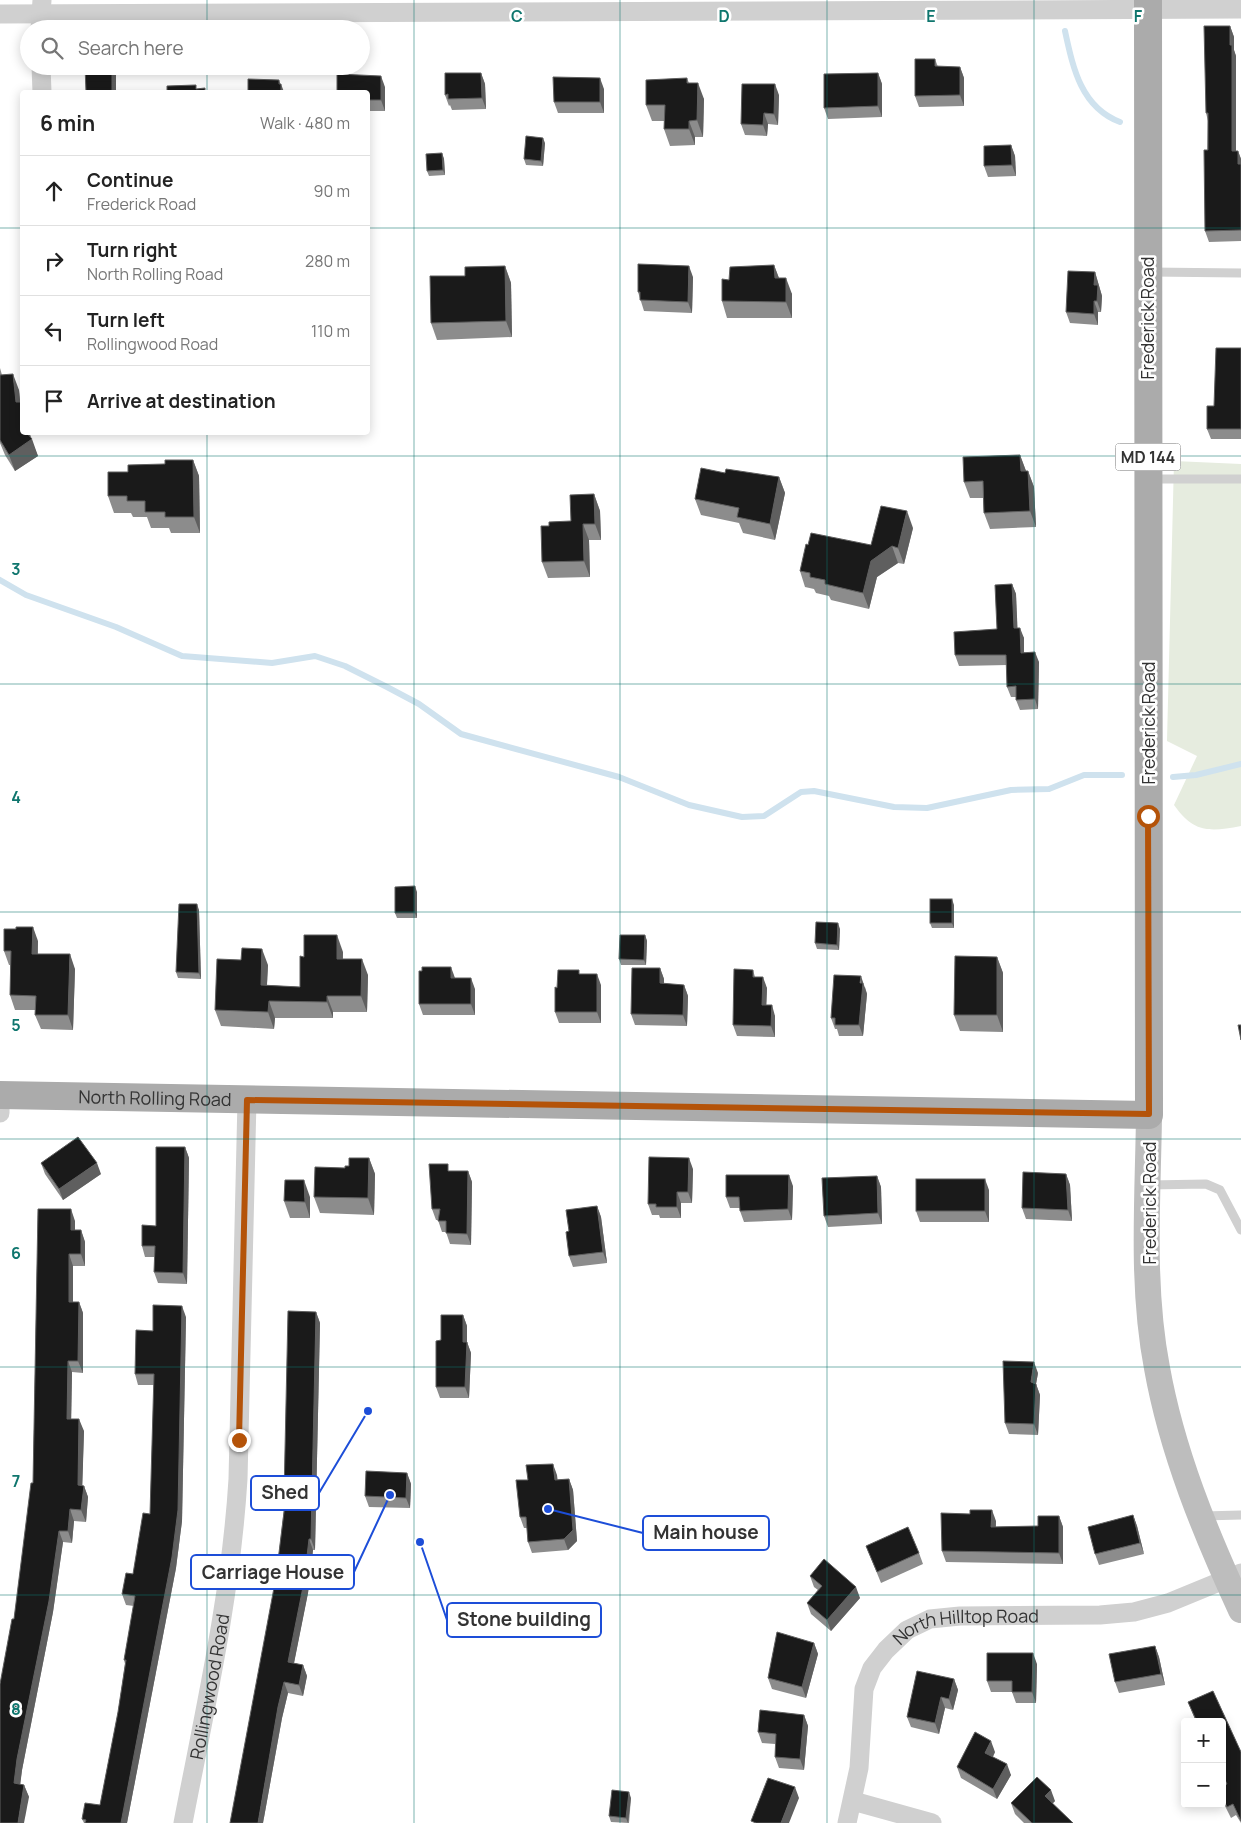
<!DOCTYPE html>
<html lang="en">
<head>
<meta charset="utf-8">
<style>
  :root { --surface:#fff; --page:#f6f6f6; --text:#222; --muted:#767676; --line:#e0e0e0 }
  body { margin:0; font-family:Manrope,sans-serif; background:var(--page); color:var(--text) }
  .controls { position:absolute; right:15px; bottom:15px; display:grid; overflow:hidden; border-radius:5px; box-shadow:0 2px 12px #0003 }
  .controls button { width:45px; height:45px; display:grid; place-items:center; padding:0; border:0; border-bottom:1px solid var(--line); background:var(--surface); color:var(--text); font:25px sans-serif }
  .stop { position:absolute; width:15px; height:15px; margin:-11px; border:4px solid #b45309; border-radius:50%; background:#fff }
  .stop.end { background:#b45309; border-color:#fff; box-shadow:0 1px 5px #0008 }
  .list { margin:0; padding:0; list-style:none }
  h2 { display:flex; justify-content:space-between; align-items:center; height:65px; margin:0; padding:0 20px; font-size:21px }
  h2 small { font-size:16px; font-weight:400; color:var(--muted) }
  .list li { display:grid; grid-template-columns:32px 1fr auto; gap:15px; align-items:center; box-sizing:border-box; height:70px; padding:0 20px; border-top:1px solid var(--line) }
  .list b { display:block; font-size:19px; white-space:nowrap }
  .list p { margin:0; font-size:16px; white-space:nowrap; color:var(--muted) }
  .list em { font-size:16px; font-style:normal; color:var(--muted) }
  .icon { flex:none; width:28px; height:28px; fill:none; stroke:currentColor; stroke-width:2; stroke-linecap:round; stroke-linejoin:round }
  .map { position:relative; flex:none; width:1241px; height:1823px; overflow:hidden }
  .search { position:absolute; background:var(--surface); box-shadow:0 2px 12px #0003; left:20px; top:20px; width:350px; height:55px; display:flex; align-items:center; gap:12px; box-sizing:border-box; padding:0 18px; border-radius:28px; color:var(--muted); font-size:19px }
  .panel { position:absolute; background:var(--surface); box-shadow:0 2px 12px #0003; left:20px; top:90px; width:350px; height:345px; border-radius:5px }
  .map>svg:first-child { display:block }
  .green { fill:#e6ecdf }
  .lines { fill:none; stroke-linecap:round; stroke-linejoin:round }
  .stream { stroke:#cfe2ee; stroke-width:6 }
  .lane { stroke:#d0d0d0; stroke-width:9 }
  .street { stroke:#d0d0d0; stroke-width:19 }
  .secondary { stroke:#bdbdbd; stroke-width:26 }
  .primary { stroke:#ababab; stroke-width:28 }
  .wall { fill:#8c8c8c }
  .shaded-wall { fill:#5f5f5f }
  .building { fill:#1a1a1a; stroke:#5f5f5f }
  .route { stroke:#b45309; stroke-width:6 }
  .grid { fill:none; stroke:#0f766e; stroke-width:1; stroke-opacity:0.55 }
  .labels { text-anchor:middle; dominant-baseline:central; stroke-width:5; stroke-linejoin:round; paint-order:stroke }
  .shield { fill:#fff; stroke:#707070; stroke-width:1 }
  .shield-label { font-size:16px; font-weight:bold; fill:#333 }
  .street-label { font-size:18px; fill:#333; stroke:#fff }
  .grid-label { font-size:16px; text-anchor:middle; font-weight:bold; fill:#0f766e; stroke:#fff; stroke-width:5; stroke-linejoin:round; paint-order:stroke }
  .leader { fill:none; stroke:#1d4ed8; stroke-width:2 }
  .callout-dot { fill:#1d4ed8; stroke:#fff; stroke-width:2 }
  .callout { fill:#fff; stroke:#1d4ed8; stroke-width:2 }
  .callout-label { font-size:19px; text-anchor:middle; font-weight:bold; fill:#333 }
</style>
</head>
<body>
<div class="map">
<svg width="1241" height="1823" viewBox="0 0 1241 1823">
  <rect width="100%" height="100%" fill="#fff"/>
  <path class="green" d="M1174 461 1241 464V826C1209 832 1194 833 1174 805L1197 756 1167 741Z"/>
  <g class="lines">
    <g class="stream">
      <path d="M1065 31C1073 68 1081 107 1120 122"/>
      <path d="M0 580 26 595 116 627 182 656 272 663 315 656 345 666 387 687 419 704 461 734 619 777 689 805 742 817 764 816 801 792 814 791 894 807 927 808 1011 790 1049 789 1084 775H1122"/>
      <path d="M1173 777 1196 775 1241 764"/>
    </g>
    <g class="lane">
      <path d="M1150 272 1241 273"/>
      <path d="M1151 479H1241"/>
      <path d="M1149 1185 1206 1184 1220 1190 1241 1230"/>
      <path d="M1203 1516 1241 1515"/>
    </g>
    <g class="street">
      <path d="M0 14 1241 9"/>
      <path d="M40 29 42 0"/>
      <path d="M41 66 42 92"/>
      <path d="M0 1113V1095"/>
      <path d="M853 1801 932 1823"/>
      <path id="s1" d="M183 1823C205 1709 231 1595 238 1479L247 1100"/>
      <path id="s2" d="M847 1823 859 1768 864 1689 872 1668 886 1650 907 1630 930 1619 960 1616 1100 1615 1134 1612 1168 1603 1241 1573"/>
    </g>
    <path class="secondary" d="M1149 1115C1148 1198 1141 1285 1157 1368 1172 1452 1205 1532 1241 1610"/>
    <path class="primary" id="s3" d="M0 1095 1149 1115 1148 0"/>
  </g>
  <g class="wall">
    <path d="M1230 26 1234 37V50L1236 56V151H1238L1241 159V241L1209 242 1205 231 1208 121 1206 113Z"/>
    <path d="M935 59 938 67H960L964 78V106L919 107 915 96Z"/>
    <path d="M481 73 485 84 486 109 452 110 450 105 449 106 445 95Z"/>
    <path d="M878 73 882 84V117L828 119 824 108Z"/>
    <path d="M687 78 689 83 704 99 703 137H695V145L670 146 664 129V121H652L646 105Z"/>
    <path d="M385 87V111H368V92Z"/>
    <path d="M604 89V113H558L554 102Z"/>
    <path d="M779 95 778 125 768 124 767 136 745 135 741 124Z"/>
    <path d="M545 143 543 166 526 165 524 159Z"/>
    <path d="M1011 145 1015 156 1016 176 988 177 984 166Z"/>
    <path d="M442 153 444 159 445 175 429 176 427 171Z"/>
    <path d="M774 265 779 278 792 294V318H727L722 301 729 280Z"/>
    <path d="M505 266 511 283 512 337 437 340 431 323Z"/>
    <path d="M1095 272 1102 296 1101 312H1098V325L1070 323 1066 312Z"/>
    <path d="M693 277 692 313 644 311 638 292Z"/>
    <path d="M1241 348V439H1211L1207 429 1214 406Z"/>
    <path d="M0 368 2 375 19 390 20 402H22V432H30V437L38 456 15 471 5 455 0 443Z"/>
    <path d="M1020 455 1026 471H1028L1034 487 1036 527 990 529 984 513 983 498H970L964 482Z"/>
    <path d="M193 460 199 476 200 533H171L169 528H151L147 517H133L131 513H114L108 496 128 472 165 464Z"/>
    <path d="M725 473 779 477 785 493 775 540 743 533 739 523 701 515 695 499Z"/>
    <path d="M594 494 600 511 601 540H589L590 577 548 578 542 562 549 526 571 521Z"/>
    <path d="M913 528 904 564 898 563 877 577 869 609 831 600 829 596 816 593 814 589 805 587 800 571 808 545H871Z"/>
    <path d="M1012 584 1016 594 1017 628 1024 638V652L1039 662 1038 709 1020 710 1016 700V697H1011L1007 687V665L959 666 955 655 997 629Z"/>
    <path d="M417 892V918H397L395 913Z"/>
    <path d="M954 905V928H932L930 923Z"/>
    <path d="M199 910 201 979 178 978 176 972Z"/>
    <path d="M840 929 839 950 817 949 815 943Z"/>
    <path d="M645 935 647 941 646 965H621L619 959Z"/>
    <path d="M38 941V954L75 969 73 1030 41 1029 35 1015 36 1010H15L10 995V965H9L4 951Z"/>
    <path d="M343 952V959L368 975 367 1012H333V1018H275L274 1029 221 1026 215 1010 268 965 267 985 300 987 304 957Z"/>
    <path d="M997 957 1003 973V1032L960 1031 954 1015Z"/>
    <path d="M660 968 664 979V984L684 985 688 996 687 1026 635 1025 631 1014Z"/>
    <path d="M753 970 755 977 767 988 766 1005 775 1016V1037L737 1036 733 1025Z"/>
    <path d="M601 985V1023H559L555 1012 557 988Z"/>
    <path d="M865 987 867 994 863 1036H839L837 1029H835L831 1018Z"/>
    <path d="M475 989V1015H423L419 1004Z"/>
    <path d="M185 1147 189 1158 187 1284 158 1283 154 1272 155 1257H145L142 1246 156 1226Z"/>
    <path d="M369 1158 375 1174 374 1215 320 1213 314 1197 345 1168Z"/>
    <path d="M41 1163 101 1174 63 1200 45 1174Z"/>
    <path d="M693 1169 692 1203H681V1218H660L659 1215H652L648 1204Z"/>
    <path d="M450 1171H468L472 1182 471 1245 450 1244 446 1232H442L438 1220H436L432 1209Z"/>
    <path d="M1066 1174 1070 1185 1072 1221 1026 1219 1022 1208Z"/>
    <path d="M877 1176 881 1187 882 1224 828 1227 824 1216Z"/>
    <path d="M793 1186 792 1220 744 1222 740 1211V1208H730L726 1197Z"/>
    <path d="M989 1190V1222H920L916 1211Z"/>
    <path d="M310 1197V1218H290L284 1201Z"/>
    <path d="M597 1206 601 1217 607 1263 573 1267 569 1256V1231Z"/>
    <path d="M38 1209 75 1221V1230H81L85 1242V1266H73V1302H79L83 1313V1373L72 1372 71 1419 84 1431 82 1486H84L88 1497 86 1522 74 1521 72 1543 63 1542 53 1612 22 1770 20 1784 24 1785 29 1797 0 1823 14 1619 33 1483Z"/>
    <path d="M316 1312 320 1323 315 1550H313L308 1593 294 1663 303 1665 307 1676 303 1696 288 1693 282 1718 263 1823 276 1577 285 1500 284 1496Z"/>
    <path d="M463 1315 467 1326V1342L471 1353 469 1398H440L436 1387 441 1340Z"/>
    <path d="M186 1317 182 1521 176 1568 127 1823H84L82 1819 100 1805 118 1712 125 1664 124 1660 134 1606 126 1605 122 1594 133 1574 150 1514 154 1385H138L135 1374 153 1331Z"/>
    <path d="M1038 1373 1036 1384 1040 1395 1038 1435 1009 1434 1005 1423Z"/>
    <path d="M407 1473 411 1484 410 1508 369 1507 365 1496Z"/>
    <path d="M557 1475V1480L569 1479 573 1490 577 1541 568 1550 532 1553 528 1542 527 1528H524L520 1517 528 1480Z"/>
    <path d="M1133 1515 1137 1526 1144 1554 1099 1565 1095 1554Z"/>
    <path d="M1059 1516 1063 1527V1564L946 1562 942 1551 996 1521V1527L1038 1526Z"/>
    <path d="M866 1546 919 1553 923 1564 881 1583Z"/>
    <path d="M810 1576 860 1598 831 1631 811 1614 807 1603 818 1590 814 1587Z"/>
    <path d="M814 1643 818 1654 806 1698 772 1689 768 1678Z"/>
    <path d="M1155 1646 1159 1657 1165 1685 1119 1693 1115 1682Z"/>
    <path d="M1037 1664 1036 1703H1016L1012 1692H991L987 1681Z"/>
    <path d="M954 1679 958 1690 953 1710 945 1708 939 1734 911 1727 907 1717Z"/>
    <path d="M1213 1691 1241 1752V1823L1236 1815 1231 1818 1222 1800V1786L1226 1785 1222 1777V1722H1196L1188 1702Z"/>
    <path d="M804 1715 808 1726 804 1770 779 1768 775 1757V1744L762 1743 758 1732Z"/>
    <path d="M995 1752 993 1757 1011 1775 997 1799 961 1778 957 1767Z"/>
    <path d="M631 1798 629 1823 611 1822 609 1816Z"/>
    <path d="M1055 1801 1052 1804 1073 1823H1024L1015 1814 1011 1803Z"/>
  </g>
  <g class="shaded-wall">
    <path d="M1230 26 1234 37V50L1236 56V162L1232 151Z"/>
    <path d="M112 66H114L116 73V92H112Z"/>
    <path d="M960 67 964 78V106L960 95Z"/>
    <path d="M481 73 485 84 486 109 482 98Z"/>
    <path d="M878 73 882 84V117L878 106Z"/>
    <path d="M381 76 385 87V111L381 100Z"/>
    <path d="M600 78 604 89V113L600 102Z"/>
    <path d="M279 80 281 86V84L284 92H281L279 84Z"/>
    <path d="M698 83 704 99 703 137 697 120Z"/>
    <path d="M775 84 779 95 778 125 774 114Z"/>
    <path d="M764 113 768 124 767 136 763 125Z"/>
    <path d="M689 121 695 137V145L689 129Z"/>
    <path d="M543 138 545 143 543 166 541 161Z"/>
    <path d="M1011 145 1015 156 1016 176 1012 165Z"/>
    <path d="M1238 151 1241 159V173L1238 164Z"/>
    <path d="M442 153 444 159 445 175 443 170Z"/>
    <path d="M774 265 780 281 775 278Z"/>
    <path d="M505 266 511 283 512 337 506 321Z"/>
    <path d="M689 266 693 277 692 313 688 302Z"/>
    <path d="M1095 272 1102 296 1101 312 1097 301 1094 285Z"/>
    <path d="M786 278 792 294V318L786 302Z"/>
    <path d="M1094 301 1098 312V325L1094 314Z"/>
    <path d="M13 374 19 390 22 419 16 402Z"/>
    <path d="M26 432H30L31 440 32 439 38 456 15 471 9 455Z"/>
    <path d="M1020 455 1026 471H1021Z"/>
    <path d="M193 460 199 476 200 533 194 517Z"/>
    <path d="M1028 471 1034 487 1036 527 1030 511Z"/>
    <path d="M779 477 785 493 775 540 770 524Z"/>
    <path d="M594 494 600 511 601 540 595 524Z"/>
    <path d="M907 511 913 528 904 564 898 548Z"/>
    <path d="M583 524 589 540 590 577 584 561Z"/>
    <path d="M892 546 898 563 877 577 869 609 863 593 871 561Z"/>
    <path d="M1012 584 1016 594 1018 639 1014 628Z"/>
    <path d="M1020 628 1024 638V663L1021 653Z"/>
    <path d="M1035 652 1039 662 1038 709 1035 699Z"/>
    <path d="M415 886 417 892V918L415 913Z"/>
    <path d="M952 899 954 905V928L952 923Z"/>
    <path d="M197 904 199 910 201 979 199 973Z"/>
    <path d="M838 923 840 929 839 950 837 945Z"/>
    <path d="M33 927 38 941 37 968 32 954Z"/>
    <path d="M337 935 343 952 342 975 337 959Z"/>
    <path d="M645 935 647 941 646 965 644 960Z"/>
    <path d="M262 949 268 965 266 1001 261 985Z"/>
    <path d="M70 954 75 969 73 1030 68 1015Z"/>
    <path d="M997 957 1003 973V1032L997 1015Z"/>
    <path d="M362 959 368 975 367 1012 361 996Z"/>
    <path d="M451 967 455 978H451Z"/>
    <path d="M660 968 664 979V994L660 983Z"/>
    <path d="M597 974 601 985V1023L597 1012Z"/>
    <path d="M861 976 867 994 863 1036 859 1025Z"/>
    <path d="M763 977 767 988 766 1016 762 1005Z"/>
    <path d="M471 978 475 989V1015L471 1004Z"/>
    <path d="M684 985 688 996 687 1026 683 1015Z"/>
    <path d="M327 996 333 1012V1018L327 1002Z"/>
    <path d="M269 1001 275 1018 274 1029 268 1012Z"/>
    <path d="M772 1005 775 1016V1037L771 1026Z"/>
    <path d="M185 1147 189 1158 187 1284 183 1273Z"/>
    <path d="M369 1158 375 1174 374 1215 368 1198Z"/>
    <path d="M689 1158 693 1169 692 1203 688 1192Z"/>
    <path d="M97 1163 101 1174 63 1200 59 1189Z"/>
    <path d="M468 1171 472 1182 471 1245 467 1234Z"/>
    <path d="M1066 1174 1070 1185 1072 1221 1068 1210Z"/>
    <path d="M789 1175 793 1186 792 1220 788 1209Z"/>
    <path d="M877 1176 881 1187 882 1224 878 1213Z"/>
    <path d="M985 1179 989 1190V1222L985 1211Z"/>
    <path d="M304 1180 310 1197V1218L305 1202Z"/>
    <path d="M677 1192 681 1203V1218L677 1207Z"/>
    <path d="M597 1206 601 1217 607 1263 603 1252Z"/>
    <path d="M71 1209 75 1221V1242L71 1230Z"/>
    <path d="M81 1230 85 1242V1266L81 1254Z"/>
    <path d="M69 1254 73 1266V1313L69 1302Z"/>
    <path d="M79 1302 83 1313V1373L78 1361Z"/>
    <path d="M182 1306 186 1317 182 1521 176 1568 127 1823H121Z"/>
    <path d="M316 1312 320 1323 315 1550 311 1539Z"/>
    <path d="M463 1315 467 1326V1342L471 1353 469 1398 465 1387 463 1342Z"/>
    <path d="M68 1361 72 1372 71 1430 67 1419Z"/>
    <path d="M1034 1362 1038 1373 1036 1384 1040 1395 1038 1435 1034 1424 1031 1382Z"/>
    <path d="M79 1419 84 1431 82 1497 78 1485Z"/>
    <path d="M553 1464 557 1475 559 1491 555 1480Z"/>
    <path d="M407 1473 411 1484 410 1508 406 1498Z"/>
    <path d="M569 1479 573 1490 577 1541 568 1550 564 1539Z"/>
    <path d="M84 1486 88 1497 86 1522 81 1510Z"/>
    <path d="M70 1509 74 1521 72 1543 68 1531Z"/>
    <path d="M992 1510 996 1521 995 1538 991 1527Z"/>
    <path d="M1133 1515 1137 1526 1144 1554 1140 1543Z"/>
    <path d="M1059 1516 1063 1527V1564L1059 1553Z"/>
    <path d="M59 1531 63 1542 53 1612 22 1770 19 1795 14 1783 17 1759Z"/>
    <path d="M309 1539 313 1550 308 1593 292 1673 288 1662Z"/>
    <path d="M856 1587 860 1598 831 1631 827 1620Z"/>
    <path d="M814 1643 818 1654 806 1698 802 1687Z"/>
    <path d="M1155 1646 1159 1657 1165 1685 1161 1674Z"/>
    <path d="M1033 1653 1037 1664 1036 1703 1032 1692Z"/>
    <path d="M303 1665 307 1676 303 1696 299 1685Z"/>
    <path d="M954 1679 958 1690 953 1710 949 1699Z"/>
    <path d="M284 1682 288 1693 282 1718 263 1823H258L278 1707Z"/>
    <path d="M941 1697 945 1708 939 1734 935 1723Z"/>
    <path d="M804 1715 808 1726 804 1770 800 1759Z"/>
    <path d="M991 1741 995 1752 989 1764 985 1753Z"/>
    <path d="M1007 1764 1011 1775 997 1799 993 1789Z"/>
    <path d="M24 1785 29 1797 24 1823H18Z"/>
    <path d="M795 1787 799 1798 789 1823H781Z"/>
    <path d="M1051 1790 1055 1801 1049 1807 1045 1796Z"/>
    <path d="M629 1792 631 1798 628 1823 626 1818Z"/>
  </g>
  <g class="building">
    <path d="M1204 26H1230V45H1232V151H1238V164H1241V230L1205 231 1204 150H1208V113H1206Z"/>
    <path d="M915 59H935V66L960 67V95L915 96Z"/>
    <path d="M85 66H112V92H86Z"/>
    <path d="M445 73H481L482 98 448 99V94L445 95Z"/>
    <path d="M878 73V106L824 108V74Z"/>
    <path d="M337 74 381 76V100H368V92H337Z"/>
    <path d="M553 77 600 78V102H554Z"/>
    <path d="M687 78V83H698L697 120 689 121V129H664L665 105H646V80Z"/>
    <path d="M248 79 279 80V84H281V92H248Z"/>
    <path d="M742 84H775L774 114 764 113 763 125 741 124Z"/>
    <path d="M196 85V89L205 88V92H167V86Z"/>
    <path d="M526 136 543 138 541 161 524 159Z"/>
    <path d="M1011 145 1012 165 984 166V146Z"/>
    <path d="M442 153 443 170 427 171 426 154Z"/>
    <path d="M638 264 689 266 688 302 640 300V292H638Z"/>
    <path d="M774 265 775 278H786V302L722 301V279L729 280 730 267Z"/>
    <path d="M505 266 506 321 431 323 430 276H465V267Z"/>
    <path d="M1068 271 1095 272 1094 285H1098L1097 301H1094V314L1066 312Z"/>
    <path d="M1216 348H1241V429H1207V406H1214Z"/>
    <path d="M13 374 16 402H22V432H26L32 439 9 455 0 440V375Z"/>
    <path d="M1020 455 1021 471H1028L1030 511 984 513 983 481 964 482 963 457Z"/>
    <path d="M165 460H193L194 517H165V512H145V501H127V496H108V472H128V465L165 464Z"/>
    <path d="M701 468 725 473 726 469 779 477 770 524 737 517 739 508 695 499Z"/>
    <path d="M594 494 595 524H583L584 561 542 562 541 526H549V522L571 521 570 495Z"/>
    <path d="M881 506 907 511 898 548 892 546 871 561 863 593 825 584V580L810 577V573L800 571 806 544 808 545 811 533 871 545Z"/>
    <path d="M1012 584 1014 628H1020L1021 653 1035 652V699L1016 700V686L1007 687 1006 655H955L954 632 997 629 995 585Z"/>
    <path d="M415 886V913H395V887Z"/>
    <rect x="930" y="899" width="22" height="24"/>
    <path d="M179 904H197L199 973 176 972Z"/>
    <path d="M816 922 838 923 837 945 815 943Z"/>
    <path d="M16 927H33L32 954H70L68 1015H35L36 996 10 995 11 951H4V929H16Z"/>
    <path d="M304 935H337V959H362L361 996H327V1002L269 1001 268 1012 215 1010 217 959 241 960 242 948 262 949 261 985 300 987V956L304 957Z"/>
    <path d="M620 935H645L644 960 619 959Z"/>
    <path d="M955 956 997 957V1015H954Z"/>
    <path d="M422 967H451V978H471V1004H419V971H422Z"/>
    <path d="M632 968H660V983L684 985 683 1015 631 1014Z"/>
    <path d="M734 969 753 970V977H763L762 1005H772L771 1026 733 1025Z"/>
    <path d="M558 970H579V974H597V1012H555V987L557 988Z"/>
    <path d="M834 975 861 976 860 983H863L859 1025H835V1018H831Z"/>
    <path d="M1238 1025H1241V1040Z"/>
    <path d="M78 1137 97 1163 59 1189 41 1163Z"/>
    <path d="M156 1147H185L183 1273 154 1272 155 1246H142V1225L156 1226Z"/>
    <path d="M649 1157 689 1158 688 1192H677V1207H656V1204H648Z"/>
    <path d="M349 1158H369L368 1198 314 1197 315 1167 345 1168V1166H349Z"/>
    <path d="M429 1164H448V1171H468L467 1234 446 1233V1221H438L440 1209H432Z"/>
    <path d="M1023 1172 1066 1174 1068 1210 1022 1208Z"/>
    <path d="M726 1175H789L788 1209 740 1211 739 1197H726Z"/>
    <path d="M877 1176 878 1213 824 1216 822 1178Z"/>
    <rect x="916" y="1179" width="69" height="32"/>
    <path d="M285 1180H304L305 1202 284 1201Z"/>
    <path d="M597 1206 603 1252 569 1256 566 1232 569 1231 566 1210Z"/>
    <path d="M38 1209H71V1230H81V1254H69V1302H79L78 1361H68L67 1419H79L78 1485 84 1486 81 1510 70 1509 68 1531H59L49 1601 17 1759 14 1783 24 1785 18 1823H0V1684L12 1619H14L31 1483H33Z"/>
    <path d="M153 1305 182 1306 178 1510 172 1557 121 1823H85L86 1820 82 1819 85 1803 100 1805 118 1712 126 1660H124L135 1596 122 1594 126 1573 133 1574 143 1513 150 1514 154 1374H135L136 1330 153 1331Z"/>
    <path d="M288 1311 316 1312 311 1539H309L304 1582 288 1662 303 1665 299 1685 284 1682 278 1707 258 1823H230L276 1577 286 1496H284Z"/>
    <path d="M441 1315H463V1342H467L465 1387H436V1341L441 1340Z"/>
    <path d="M1003 1361 1034 1362 1031 1382 1036 1384 1034 1424 1005 1423Z"/>
    <path d="M553 1464 555 1480 569 1479 573 1530 564 1539 528 1542 526 1517H520L516 1480H528L526 1465Z"/>
    <path d="M366 1471 407 1473 406 1498 365 1496Z"/>
    <path d="M970 1510H992L991 1527 1038 1526V1516H1059V1553L942 1551 941 1513 970 1514Z"/>
    <path d="M1133 1515 1140 1543 1095 1554 1088 1527Z"/>
    <path d="M908 1527 919 1553 877 1572 866 1546Z"/>
    <path d="M824 1559 856 1587 827 1620 807 1603 822 1586 810 1576Z"/>
    <path d="M777 1632 814 1643 802 1687 768 1678Z"/>
    <path d="M1155 1646 1161 1674 1115 1682 1109 1654Z"/>
    <path d="M987 1653H1033L1032 1692H1012V1681H987Z"/>
    <path d="M917 1671 954 1679 949 1699 941 1697 935 1723 907 1717Z"/>
    <path d="M1213 1691 1241 1752V1821L1233 1804 1227 1807 1222 1797V1786L1227 1784 1222 1774V1722H1197L1188 1702Z"/>
    <path d="M760 1710 804 1715 800 1759 775 1757 776 1734 758 1732Z"/>
    <path d="M975 1732 991 1741 985 1753 1007 1764 993 1789 957 1767Z"/>
    <path d="M1037 1777 1051 1790 1045 1796 1073 1823H1032L1011 1803Z"/>
    <path d="M768 1778 795 1787 781 1823H756L751 1821Z"/>
    <path d="M612 1790 629 1792 626 1818 609 1816Z"/>
  </g>
  <g class="lines">
    <path class="route" d="M239 1440 247 1100 1149 1114 1148 816"/>
  </g>
  <path class="grid" d="M207 0V29M414 0V1823M620 0V1823M827 0V1823M1034 0V1823M207 66V92M0 228H22M368 228H1241M207 432V1823M0 456H1241M0 684H1241M0 912H1241M0 1139H1241M0 1367H1241M0 1595H1241"/>
  <g class="labels">
    <rect class="shield" x="1115.5" y="443.5" width="65" height="27" rx="4"/>
    <g class="shield-label">
      <text x="1148" y="457">MD 144</text>
    </g>
    <g class="street-label">
      <text transform="translate(1147 318) rotate(-90)">Frederick Road</text>
      <text transform="translate(1148 723) rotate(-90)">Frederick Road</text>
      <text stroke="none"><textPath href="#s3" startOffset="155">North Rolling Road</textPath></text>
      <text transform="translate(1149 1203) rotate(-90)">Frederick Road</text>
      <text stroke="none"><textPath href="#s2" startOffset="269">North Hilltop Road</textPath></text>
      <text stroke="none"><textPath href="#s1" startOffset="139">Rollingwood Road</textPath></text>
    </g>
  </g>
  <g class="grid-label">
    <text x="517" y="22">C</text>
    <text x="724" y="22">D</text>
    <text x="931" y="22">E</text>
    <text x="1138" y="22">F</text>
    <text x="16" y="575">3</text>
    <text x="16" y="803">4</text>
    <text x="16" y="1031">5</text>
    <text x="16" y="1259">6</text>
    <text x="16" y="1487">7</text>
    <text x="16" y="1715">8</text>
  </g>
  <path class="leader" d="M368 1411L319 1493M548 1509L643 1533M390 1495L354 1572M420 1542L447 1620"/>
  <g class="callout-dot">
    <circle cx="368" cy="1411" r="5"/>
    <circle cx="548" cy="1509" r="5"/>
    <circle cx="390" cy="1495" r="5"/>
    <circle cx="420" cy="1542" r="5"/>
  </g>
  <g class="callout">
    <rect x="251" y="1476" width="68" height="34" rx="5"/>
    <rect x="643" y="1516" width="126" height="34" rx="5"/>
    <rect x="191" y="1555" width="163" height="34" rx="5"/>
    <rect x="447" y="1603" width="154" height="34" rx="5"/>
  </g>
  <g class="callout-label">
    <text x="285" y="1499">Shed</text>
    <text x="706" y="1539">Main house</text>
    <text x="273" y="1579">Carriage House</text>
    <text x="524" y="1626">Stone building</text>
  </g>
</svg>
<div class="controls">
<button>+</button>
<button>−</button>
</div>
<div class="stop" style="left:1148px;top:816px"></div>
<div class="stop end" style="left:239px;top:1440px"></div>
<div class="search"><svg class="icon" aria-label="search" viewBox="0 0 24 24"><circle cx="10" cy="10" r="6"/><path d="M15 15l6 6"/></svg>Search here</div>
<section class="panel">
<h2>6 min<small>Walk · 480 m</small></h2>
<ul class="list">
<li><svg class="icon" aria-label="ahead" viewBox="0 0 24 24"><path d="M12 20V5M6 11l6-6 6 6"/></svg><div><b>Continue</b><p>Frederick Road</p></div><em>90 m</em></li>
<li><svg class="icon" aria-label="right" viewBox="0 0 24 24"><path d="M7 20v-9h11M14 6l5 5-5 5"/></svg><div><b>Turn right</b><p>North Rolling Road</p></div><em>280 m</em></li>
<li><svg class="icon" aria-label="left" viewBox="0 0 24 24"><path d="M17 20v-9H6M10 6l-5 5 5 5"/></svg><div><b>Turn left</b><p>Rollingwood Road</p></div><em>110 m</em></li>
<li><svg class="icon" aria-label="arrive" viewBox="0 0 24 24"><path d="M6 21V4h12l-3 4 3 4H6"/></svg><div><b>Arrive at destination</b></div></li>
</ul>
</section>
</div>
</body>
</html>
